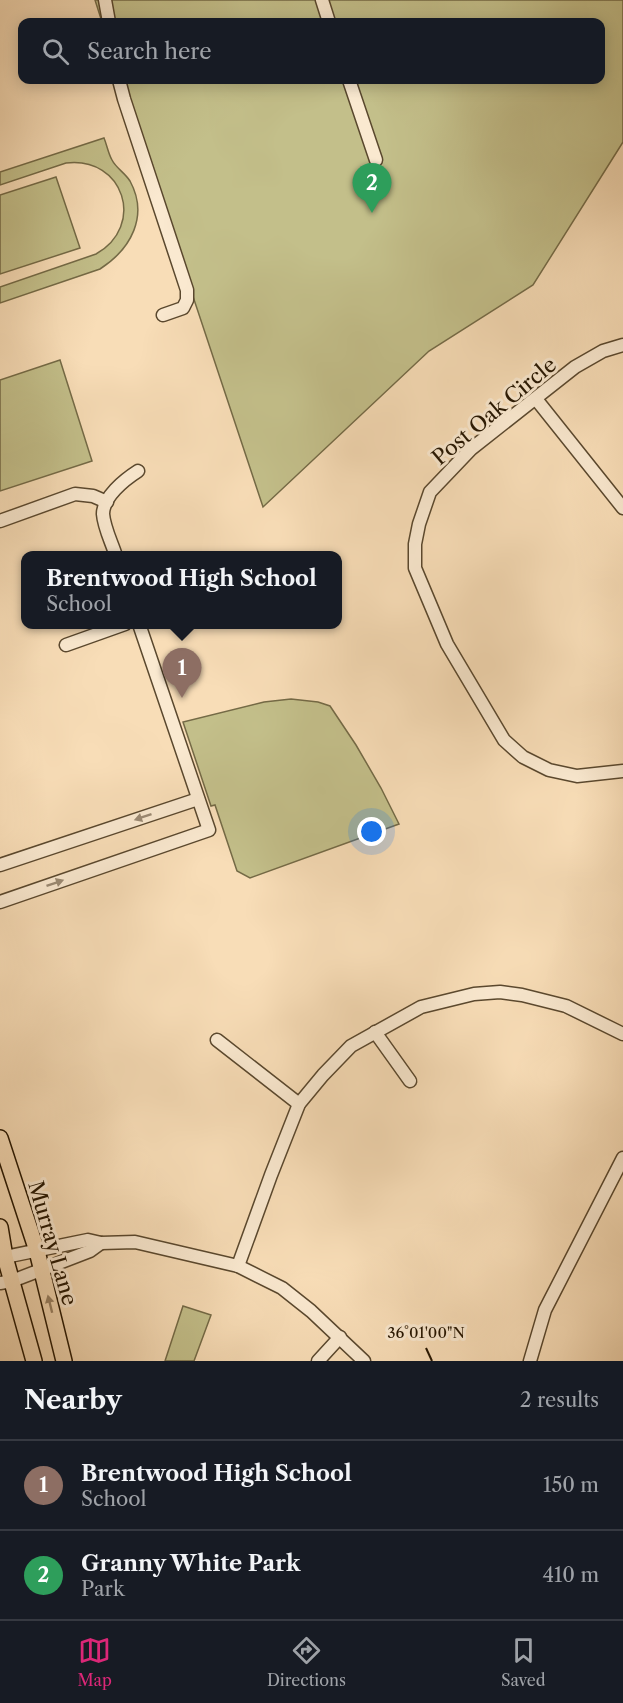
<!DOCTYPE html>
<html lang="en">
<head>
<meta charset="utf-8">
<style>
  :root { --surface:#171b24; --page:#20242c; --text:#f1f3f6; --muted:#9ea1a6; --line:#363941; --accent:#db2777 }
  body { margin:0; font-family:"Libre Caslon Text",serif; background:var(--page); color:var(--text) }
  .you { position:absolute; left:372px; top:832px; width:21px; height:21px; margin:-15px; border:4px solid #fff; border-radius:50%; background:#1a73e8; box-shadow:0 0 0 9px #1a73e833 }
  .badge { display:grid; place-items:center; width:39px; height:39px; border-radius:50%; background:var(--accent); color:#fff; font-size:20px; font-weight:700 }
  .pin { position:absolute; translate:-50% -50px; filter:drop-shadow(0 2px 3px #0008) }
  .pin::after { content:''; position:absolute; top:32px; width:21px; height:18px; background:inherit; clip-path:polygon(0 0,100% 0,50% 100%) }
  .popup { position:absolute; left:21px; top:551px; width:321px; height:78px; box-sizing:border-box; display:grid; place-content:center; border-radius:12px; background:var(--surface); filter:drop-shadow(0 2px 4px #0005); font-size:20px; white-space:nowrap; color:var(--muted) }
  .popup b { font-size:22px; color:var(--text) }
  .popup::after { content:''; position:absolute; left:50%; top:100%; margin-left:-12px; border:12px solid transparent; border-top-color:var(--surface) }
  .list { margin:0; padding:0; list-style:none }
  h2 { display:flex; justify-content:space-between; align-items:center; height:78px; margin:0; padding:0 24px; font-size:26px }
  h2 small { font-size:20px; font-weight:400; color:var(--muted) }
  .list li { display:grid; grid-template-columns:39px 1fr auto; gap:18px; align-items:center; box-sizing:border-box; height:90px; padding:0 24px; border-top:2px solid var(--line) }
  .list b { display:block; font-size:22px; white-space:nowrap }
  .list p { margin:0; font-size:20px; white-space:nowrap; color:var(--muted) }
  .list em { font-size:20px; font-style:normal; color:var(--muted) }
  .icon { flex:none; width:33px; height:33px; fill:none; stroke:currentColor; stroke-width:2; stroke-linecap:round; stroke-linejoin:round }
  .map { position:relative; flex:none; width:623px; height:1361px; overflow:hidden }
  .search { position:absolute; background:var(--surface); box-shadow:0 3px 15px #0003; left:18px; right:18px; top:18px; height:66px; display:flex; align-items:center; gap:15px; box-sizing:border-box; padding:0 21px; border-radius:12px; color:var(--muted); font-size:22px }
  .sheet { height:258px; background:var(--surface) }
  nav { display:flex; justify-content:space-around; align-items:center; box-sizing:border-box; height:84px; border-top:2px solid var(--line); background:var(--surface); font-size:16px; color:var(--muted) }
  nav a { display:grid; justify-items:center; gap:3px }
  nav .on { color:var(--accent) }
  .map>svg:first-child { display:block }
  .green { fill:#c3bf8a; stroke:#746a46; stroke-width:1.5 }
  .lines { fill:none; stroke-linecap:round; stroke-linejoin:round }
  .minor-casing { stroke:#5a482e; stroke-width:15 }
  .major-casing { stroke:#261601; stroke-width:18 }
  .minor { stroke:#fae9d0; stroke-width:12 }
  .major { stroke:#f8ddb7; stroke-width:15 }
  .oneway { fill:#9b8a73 }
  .oneway2 { fill:#9a8365 }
  .ticks { fill:none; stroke:#261601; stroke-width:2 }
  .labels { text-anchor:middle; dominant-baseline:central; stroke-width:6; stroke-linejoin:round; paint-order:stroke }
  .street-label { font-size:21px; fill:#261601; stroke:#fae9d0 }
  .ticks-label { font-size:15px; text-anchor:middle; fill:#261601; stroke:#fae9d0; stroke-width:6; stroke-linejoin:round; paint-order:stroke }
</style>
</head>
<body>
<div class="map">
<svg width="623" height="1361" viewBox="0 0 623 1361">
  <rect width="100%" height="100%" fill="#f8ddb7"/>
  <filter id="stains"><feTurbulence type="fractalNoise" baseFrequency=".00333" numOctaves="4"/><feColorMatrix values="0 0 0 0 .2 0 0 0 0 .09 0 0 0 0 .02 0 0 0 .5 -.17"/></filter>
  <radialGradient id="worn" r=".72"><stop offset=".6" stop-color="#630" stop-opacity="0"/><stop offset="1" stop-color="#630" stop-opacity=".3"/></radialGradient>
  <g class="green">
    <path d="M95 0H623V142L533 285 429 351 263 507 121 80H600V22H102Z"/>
    <path d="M104 138C107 145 108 153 112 160 116 168 125 173 130 181 149 216 131 249 100 269L0 303V287L96 254C146 226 124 156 66 163L0 185V172Z"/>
    <path d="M56 177 80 248 0 274V195Z"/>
    <path d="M60 360 92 461 0 491V380Z"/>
    <path d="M291 699 318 702 330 706 356 745 381 788 399 824 250 878 237 871 215 805 211 806 183 722 264 702Z"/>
    <path d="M183 1306 211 1315 194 1361H165Z"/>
  </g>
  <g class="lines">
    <defs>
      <g id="minor">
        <path d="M105 0 109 22"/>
        <path d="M322 0 329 22"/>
        <path d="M119 80 124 99 187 290V300L183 308 163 315"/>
        <path d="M349 80 376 160"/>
        <path d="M623 345 603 351 575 367 471 449 430 492 419 524 415 544V568L447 644 504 740 523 757 549 770 577 776 623 771"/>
        <path d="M536 399 623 508"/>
        <path d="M0 521 75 494 93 496 107 502"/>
        <path d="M116 556C112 543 104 528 103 514 103 497 124 480 138 471"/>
        <path d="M66 645 125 624"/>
        <path d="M0 865 198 799"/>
        <path d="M0 902 209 830 139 624"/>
        <path d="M375 1032 410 1081"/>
        <path d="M217 1040 299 1104"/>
        <path d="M0 1258 88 1240 101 1243 135 1242 238 1266 282 1288 311 1311 364 1361"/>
        <path d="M238 1266 271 1175 299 1104 323 1075 351 1046 421 1007 474 994 500 992 522 995 566 1006 623 1034"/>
        <path d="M0 1283 12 1281 90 1251 101 1243"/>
        <path d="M318 1361 340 1337"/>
        <path d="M530 1361 545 1310 623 1158"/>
      </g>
      <g id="major">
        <path d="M0 1138 37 1251 64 1361"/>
        <path d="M0 1227 5 1257 34 1361"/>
      </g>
    </defs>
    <use href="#minor" class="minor-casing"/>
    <use href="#major" class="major-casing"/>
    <use href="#minor" class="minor"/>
    <use href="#major" class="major"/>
  </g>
  <defs><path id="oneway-solid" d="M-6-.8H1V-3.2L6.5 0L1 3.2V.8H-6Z" transform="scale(1.5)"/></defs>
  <g class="oneway">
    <use href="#oneway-solid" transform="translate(143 817) rotate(161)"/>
    <use href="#oneway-solid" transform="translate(55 883) rotate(-19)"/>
  </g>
  <use class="oneway2" href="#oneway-solid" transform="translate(50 1304) rotate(-104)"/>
  <path class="ticks" d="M426 1348 432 1361"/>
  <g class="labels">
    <g class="street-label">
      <text transform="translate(494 411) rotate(-40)">Post Oak Circle</text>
      <text transform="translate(53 1243) rotate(74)">Murray Lane</text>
    </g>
  </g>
  <g class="ticks-label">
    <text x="426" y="1338">36°01'00"N</text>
  </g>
  <rect width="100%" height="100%" filter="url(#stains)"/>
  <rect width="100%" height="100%" fill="url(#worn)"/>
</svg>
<div class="you"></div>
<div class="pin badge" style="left:182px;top:698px;background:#8d6e63">1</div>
<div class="popup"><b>Brentwood High School</b>School</div>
<div class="pin badge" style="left:372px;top:213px;background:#2e9e5b">2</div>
<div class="search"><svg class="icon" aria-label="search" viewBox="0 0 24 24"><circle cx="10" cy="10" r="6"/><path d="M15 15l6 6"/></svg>Search here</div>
</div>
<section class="sheet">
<h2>Nearby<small>2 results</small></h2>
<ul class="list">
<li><span class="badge" style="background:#8d6e63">1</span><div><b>Brentwood High School</b><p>School</p></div><em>150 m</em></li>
<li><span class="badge" style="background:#2e9e5b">2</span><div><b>Granny White Park</b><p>Park</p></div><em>410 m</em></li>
</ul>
</section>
<nav>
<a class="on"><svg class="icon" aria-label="map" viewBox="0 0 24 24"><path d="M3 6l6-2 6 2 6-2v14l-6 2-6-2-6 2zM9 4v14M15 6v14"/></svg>Map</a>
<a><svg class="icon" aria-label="directions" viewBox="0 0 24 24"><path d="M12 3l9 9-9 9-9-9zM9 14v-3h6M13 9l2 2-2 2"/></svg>Directions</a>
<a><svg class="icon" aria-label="saved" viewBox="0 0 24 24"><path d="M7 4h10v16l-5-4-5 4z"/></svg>Saved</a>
</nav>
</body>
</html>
